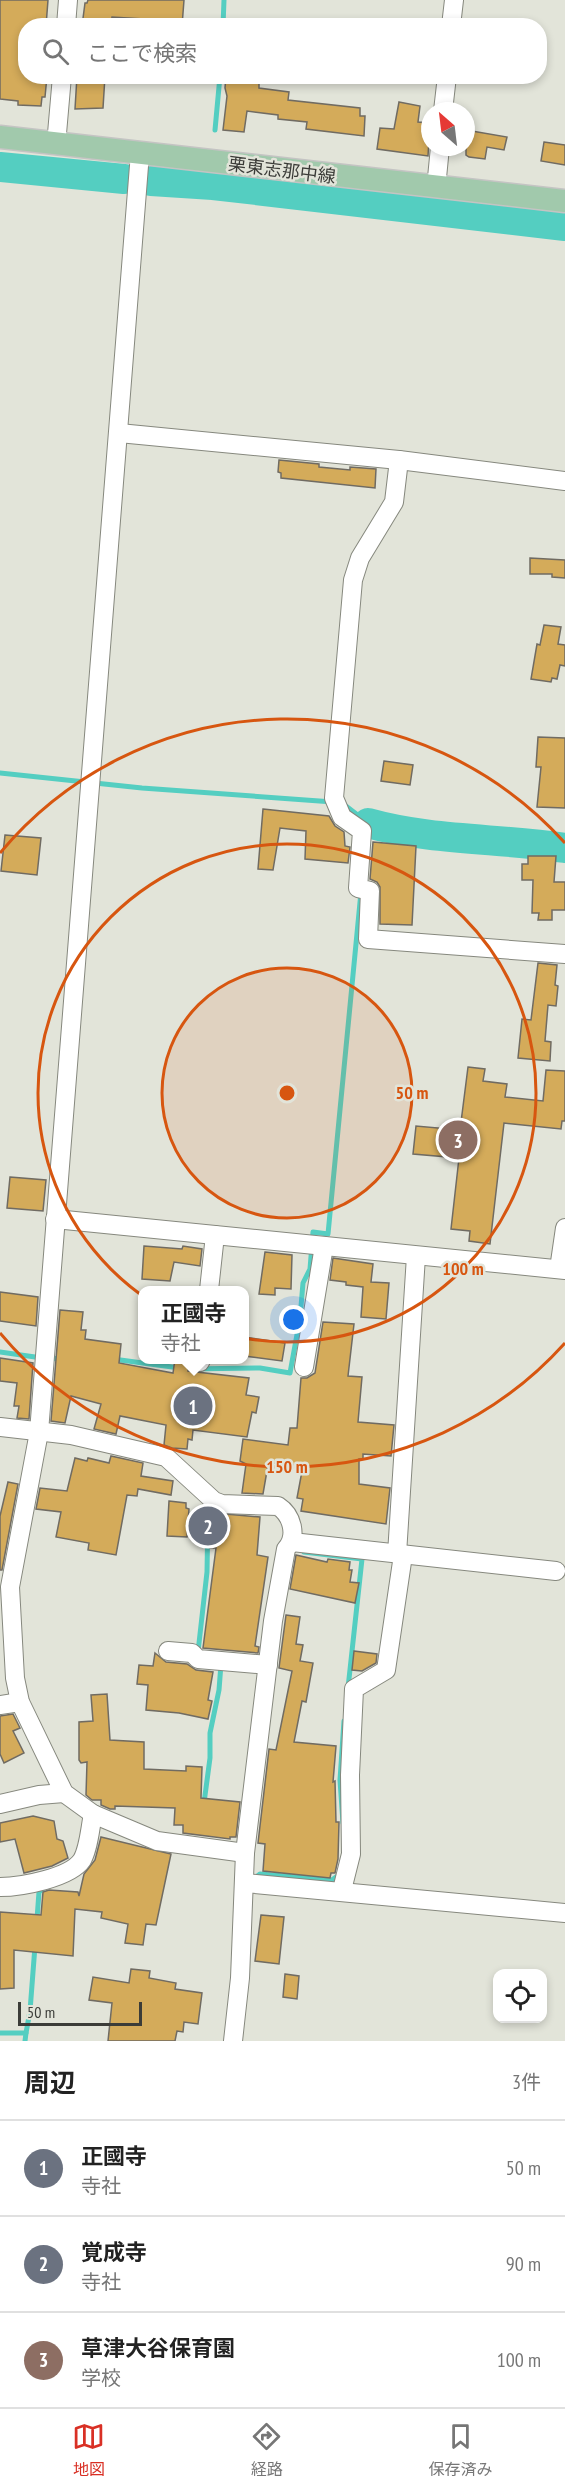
<!DOCTYPE html>
<html lang="ja">
<head>
<meta charset="utf-8">
<style>
  :root { --surface:#fff; --page:#f2f2f2; --text:#222; --muted:#767676; --line:#e0e0e0; --accent:#d93025 }
  body { margin:0; font-family:"PT Sans Narrow","Noto Sans JP",sans-serif; background:var(--page); color:var(--text) }
  .controls { position:absolute; right:18px; bottom:18px; display:grid; overflow:hidden; border-radius:12px; box-shadow:0 3px 9px #0003 }
  .controls button { width:54px; height:54px; display:grid; place-items:center; padding:0; border:0; border-bottom:2px solid var(--line); background:var(--surface); color:var(--text); font:30px sans-serif }
  .compass { position:absolute; left:421px; top:102px; width:54px; height:54px; border-radius:50%; background:var(--surface); box-shadow:0 3px 9px #0003; rotate:332deg }
  .scale { position:absolute; left:18px; bottom:15px; width:124px; box-sizing:border-box; padding-left:6px; border:3px solid #3b3c38; border-top:0; font-size:16px; line-height:21px; white-space:nowrap; color:#3b3c38; -webkit-text-stroke:4px #e2e4d9; paint-order:stroke }
  .you { position:absolute; left:294px; top:1320px; width:21px; height:21px; margin:-15px; border:4px solid #fff; border-radius:50%; background:#1a73e8; box-shadow:0 0 0 9px #1a73e833 }
  .badge { display:grid; place-items:center; width:39px; height:39px; border-radius:50%; background:var(--accent); color:#fff; font-size:20px; font-weight:700 }
  .pin { position:absolute; translate:-50% -50%; border:3px solid #fff; box-shadow:0 2px 6px #0006 }
  .popup { position:absolute; left:138px; top:1286px; width:111px; height:78px; box-sizing:border-box; display:grid; place-content:center; border-radius:12px; background:var(--surface); filter:drop-shadow(0 2px 4px #0005); font-size:20px; white-space:nowrap; color:var(--muted) }
  .popup b { font-size:22px; color:var(--text) }
  .popup::after { content:''; position:absolute; left:50%; top:100%; margin-left:-12px; border:12px solid transparent; border-top-color:var(--surface) }
  .list { margin:0; padding:0; list-style:none }
  h2 { display:flex; justify-content:space-between; align-items:center; height:78px; margin:0; padding:0 24px; font-size:26px }
  h2 small { font-size:20px; font-weight:400; color:var(--muted) }
  .list li { display:grid; grid-template-columns:39px 1fr auto; gap:18px; align-items:center; box-sizing:border-box; height:96px; padding:0 24px; border-top:2px solid var(--line) }
  .list b { display:block; font-size:22px; white-space:nowrap }
  .list p { margin:0; font-size:20px; white-space:nowrap; color:var(--muted) }
  .list em { font-size:20px; font-style:normal; color:var(--muted) }
  .icon { flex:none; width:33px; height:33px; fill:none; stroke:currentColor; stroke-width:2; stroke-linecap:round; stroke-linejoin:round }
  .map { position:relative; flex:none; width:565px; height:2041px; overflow:hidden }
  .search { position:absolute; background:var(--surface); box-shadow:0 3px 9px #0003; left:18px; right:18px; top:18px; height:66px; display:flex; align-items:center; gap:15px; box-sizing:border-box; padding:0 21px; border-radius:24px; color:var(--muted); font-size:22px }
  .sheet { height:366px; background:var(--surface) }
  nav { display:flex; justify-content:space-around; align-items:center; box-sizing:border-box; height:84px; border-top:2px solid var(--line); background:var(--surface); font-size:16px; color:var(--muted) }
  nav a { display:grid; justify-items:center; gap:3px }
  nav .on { color:var(--accent) }
  .map>svg:first-child { display:block }
  .lines { fill:none; stroke-linecap:round; stroke-linejoin:round }
  .stream { stroke:#54cec1; stroke-width:5 }
  .river { stroke:#54cec1; stroke-width:30 }
  .building { fill:#d4ab5a; stroke:#706b62; stroke-width:1.5 }
  .minor-casing { stroke:#86887e; stroke-width:20 }
  .major-casing { stroke:#c4c4c3; stroke-width:25 }
  .minor { stroke:#fff; stroke-width:18 }
  .major { stroke:#a1c9ac; stroke-width:22 }
  .ring { fill:none; stroke:#d75610; stroke-width:3 }
  .labels { text-anchor:middle; dominant-baseline:central; stroke-width:5; stroke-linejoin:round; paint-order:stroke }
  .street-label { font-size:18px; fill:#3b3c38; stroke:#e2e4d9 }
  .centre { fill:#d75610; stroke:#e2e4d9; stroke-width:3 }
  .ring-label { font-size:18px; text-anchor:middle; font-weight:bold; fill:#d75610; stroke:#e2e4d9; stroke-width:5; stroke-linejoin:round; paint-order:stroke }
</style>
</head>
<body>
<div class="map">
<svg width="565" height="2041" viewBox="0 0 565 2041">
  <rect width="100%" height="100%" fill="#e2e4d9"/>
  <g class="lines">
    <g class="stream">
      <path d="M223 26 224 0"/>
      <path d="M215 130 220 76"/>
      <path d="M0 773 142 788 333 802"/>
      <path d="M342 803 368 823 367 829"/>
      <path d="M0 1352 49 1359 62 1358"/>
      <path d="M113 1359 187 1369 260 1368 290 1373 300 1318 303 1283 310 1269 313 1232 328 1234 361 892"/>
      <path d="M304 1552 362 1559 348 1688"/>
      <path d="M198 1652 207 1572 208 1513 212 1509H216"/>
      <path d="M204 1803 210 1758V1733L219 1690 221 1664"/>
      <path d="M343 1823 340 1780 344 1721"/>
      <path d="M255 1878 260 1874 332 1880 340 1874"/>
      <path d="M37 1919 39 1892 45 1887"/>
      <path d="M0 2033H26L25 2041"/>
      <path d="M26 2033 30 2011 35 1946"/>
    </g>
    <g class="river">
      <path d="M0 167 124 179"/>
      <path d="M151 181 213 185 565 226"/>
      <path d="M368 823C432 841 499 838 565 848"/>
    </g>
  </g>
  <g class="building">
    <path d="M0 0H48L46 26H26V76H47L45 97H42L41 106 18 105V101L0 99Z"/>
    <path d="M88 0H184L182 26H144V19L112 17 110 26H82L85 3H87Z"/>
    <path d="M77 76H105L103 108 75 109Z"/>
    <path d="M226 76H252V78L259 79V88L289 92 288 100 360 108V116H365L364 136 306 129 307 122 278 119V115L247 111 244 132 223 130 227 96 225 88Z"/>
    <path d="M399 102 420 106 418 122 430 123 428 156 377 149 380 128 394 129Z"/>
    <path d="M466 130 507 137 504 150 487 147 485 159 469 157 466 155Z"/>
    <path d="M544 142 565 145V165L541 161Z"/>
    <path d="M279 460 319 464V467L350 470V467L376 469 375 488 281 478V473L278 472Z"/>
    <path d="M530 558 565 560V578L552 577V574H530Z"/>
    <path d="M544 625 561 627 558 644 565 645V666L560 665 557 679 552 678 551 682 531 679 537 644 540 645Z"/>
    <path d="M538 737 565 738V808L537 807 541 767H536Z"/>
    <path d="M384 761 413 765 410 785 381 781Z"/>
    <path d="M263 809 329 816 335 826 344 832 345 846 350 847 348 863 305 859 306 831 280 828 273 870 258 869Z"/>
    <path d="M5 835 41 838 37 875 1 871Z"/>
    <path d="M373 842 416 846 412 925 380 924V887L377 882 370 879Z"/>
    <path d="M528 856H556L554 882H565V910H552V920H538L539 913H532L533 880H522V864H528Z"/>
    <path d="M538 963 557 965 555 985 558 986 556 1006 548 1005 545 1041 551 1042 550 1061 518 1058 522 1019 531 1020Z"/>
    <path d="M468 1067 485 1069 483 1081 507 1084 505 1097 543 1101 546 1070 565 1071V1121H562L561 1129 504 1123 490 1244 469 1241 470 1231 451 1229 459 1158 413 1154 416 1126 460 1130Z"/>
    <path d="M10 1177 46 1180 43 1211 7 1208Z"/>
    <path d="M144 1246 182 1249 183 1246 202 1249 200 1266 174 1262 170 1281 142 1279Z"/>
    <path d="M265 1252 292 1255 291 1289 275 1288V1295L259 1294Z"/>
    <path d="M333 1258 373 1264 371 1282 389 1283 386 1319 361 1317 363 1287 346 1285V1282L330 1280Z"/>
    <path d="M0 1292 38 1297 36 1326 0 1321Z"/>
    <path d="M60 1310 83 1312 81 1330H86L85 1339 121 1344 119 1363 173 1373 175 1359H189L188 1371 249 1378 246 1395 259 1397 256 1413 252 1412 247 1437 193 1430 192 1440 188 1439 187 1449 172 1448 164 1445 166 1425 120 1416 116 1434 94 1429 101 1404 71 1396 65 1423 51 1421Z"/>
    <path d="M323 1322 354 1324 348 1376 362 1377 358 1422 394 1425 391 1456 363 1454V1459H359V1484L390 1488 386 1524 301 1511 303 1499 297 1498 303 1466 273 1463V1466L268 1465 263 1494 242 1493 246 1464 240 1461 243 1439 288 1445 290 1428H297L301 1378H307L315 1373Z"/>
    <path d="M244 1337 285 1343 282 1361 244 1356Z"/>
    <path d="M0 1358 33 1363 29 1419 17 1418 19 1406H14L17 1383 0 1381Z"/>
    <path d="M111 1456 143 1463 141 1476 173 1481 171 1495 138 1489 137 1496 127 1495 116 1555 88 1550 89 1543 56 1537 61 1512 36 1509 40 1488 67 1491 75 1458 87 1461 88 1458 109 1463Z"/>
    <path d="M8 1482 18 1484 2 1570H0V1516Z"/>
    <path d="M169 1501 186 1503V1508L189 1509 187 1537 167 1536Z"/>
    <path d="M214 1513 260 1517 257 1555 268 1557 255 1646 259 1647 258 1653 203 1648 216 1548H210Z"/>
    <path d="M296 1555 327 1562 328 1559 350 1562 349 1570H352L350 1582 359 1583 355 1603 290 1589Z"/>
    <path d="M286 1615 300 1617 296 1644 303 1645 300 1661 313 1663 306 1702 302 1701 294 1742 336 1746 333 1782 335 1781 336 1822H339L338 1859 335 1873H331L330 1878 263 1871 265 1844 258 1843 269 1749 276 1750 292 1671 279 1668Z"/>
    <path d="M354 1651 377 1654 376 1663 362 1671 352 1670Z"/>
    <path d="M155 1653 166 1662 187 1664 196 1670 213 1672 208 1700 212 1701 208 1719 179 1713 146 1710 148 1685 137 1684 139 1665 153 1666Z"/>
    <path d="M107 1694 110 1740 144 1742V1769L186 1771V1766L202 1767 201 1798 240 1802 236 1837H230V1839L183 1833V1825H174L175 1808 115 1806V1809H110L101 1805V1800H92L86 1795 87 1762 81 1763 79 1760V1722L93 1721 91 1695Z"/>
    <path d="M13 1714 20 1728 13 1731 24 1753 4 1763 0 1754V1716Z"/>
    <path d="M33 1816 54 1821 57 1839 63 1841 68 1858 52 1866 24 1873 15 1839 0 1842V1823Z"/>
    <path d="M101 1837 171 1854 156 1925 146 1924 143 1945 125 1943 128 1924 101 1918 102 1912 75 1909 73 1956 14 1950V1988L0 1989V1912L41 1915 43 1892 49 1890 78 1892 79 1896 84 1874 95 1860Z"/>
    <path d="M261 1915 284 1917 279 1964 255 1961Z"/>
    <path d="M131 1969 150 1971 149 1978 176 1983 175 1989 202 1993 198 2024 184 2022 183 2032 177 2031 175 2041H108L112 2003 89 2000 93 1977 129 1983Z"/>
    <path d="M285 1974 299 1976 297 1999 283 1997Z"/>
  </g>
  <g class="lines">
    <defs>
      <g id="minor">
        <path d="M66 26 68 0"/>
        <path d="M451 26 454 0"/>
        <path d="M443 111 447 76"/>
        <path d="M56 145 62 76"/>
        <path d="M140 153 39 1432 10 1587 15 1678 20 1702 64 1793 93 1814 157 1841 245 1853"/>
        <path d="M436 188 440 147"/>
        <path d="M119 433 399 460 565 481"/>
        <path d="M399 460 394 502 360 558 353 580 334 798 342 817 362 831 358 888 370 891 368 939 565 954"/>
        <path d="M55 1219 565 1270"/>
        <path d="M559 1269 565 1228"/>
        <path d="M209 1290 215 1235"/>
        <path d="M200 1362 201 1360"/>
        <path d="M304 1367 324 1246"/>
        <path d="M0 1427 71 1435 166 1457 214 1501 222 1504 278 1506C292 1515 298 1536 286 1549L273 1621 245 1853 240 1978 233 2041"/>
        <path d="M292 1542 556 1571"/>
        <path d="M397 1554 416 1256"/>
        <path d="M168 1651 192 1653 198 1659 268 1665"/>
        <path d="M0 1705 20 1702"/>
        <path d="M0 1804 39 1795 64 1793"/>
        <path d="M245 1883 565 1913"/>
        <path d="M0 1887C21 1887 70 1878 82 1860 89 1848 90 1828 93 1814"/>
        <path d="M342 1890 351 1854 350 1775 354 1689 386 1670 403 1555"/>
      </g>
      <path id="major" d="M0 137 565 201"/>
    </defs>
    <use href="#minor" class="minor-casing"/>
    <use href="#major" class="major-casing"/>
    <use href="#minor" class="minor"/>
    <use href="#major" class="major"/>
  </g>
  <circle cx="287" cy="1093" r="125" fill="#d75610" fill-opacity=".12"/>
  <g class="ring">
    <circle cx="287" cy="1093" r="125"/>
    <circle cx="287" cy="1093" r="249"/>
    <path d="M565 1343A374 374 0 0 1 0 1333M0 853A374 374 0 0 1 565 843"/>
  </g>
  <g class="labels">
    <g class="street-label">
      <text transform="translate(282 170) rotate(7)">栗東志那中線</text>
    </g>
  </g>
  <circle cx="287" cy="1093" r="9" class="centre"/>
  <g class="ring-label">
    <text x="412" y="1099">50 m</text>
    <text x="463" y="1275">100 m</text>
    <text x="287" y="1473">150 m</text>
  </g>
</svg>
<div class="controls">
<button><svg class="icon" aria-label="locate" viewBox="0 0 24 24"><circle cx="12" cy="12" r="6"/><path d="M12 2v4M12 18v4M2 12h4M18 12h4"/></svg></button>
</div>
<svg class="compass" viewBox="-18 -18 36 36"><path d="M0-13l5 13h-10z" fill="#e53935"/><path d="M0 13l5-13h-10z" fill="#767676"/></svg>
<div class="scale">50 m</div>
<div class="you"></div>
<div class="pin badge" style="left:193px;top:1406px;background:#6b7280">1</div>
<div class="popup"><b>正國寺</b>寺社</div>
<div class="pin badge" style="left:208px;top:1526px;background:#6b7280">2</div>
<div class="pin badge" style="left:458px;top:1140px;background:#8d6e63">3</div>
<div class="search"><svg class="icon" aria-label="search" viewBox="0 0 24 24"><circle cx="10" cy="10" r="6"/><path d="M15 15l6 6"/></svg>ここで検索</div>
</div>
<section class="sheet">
<h2>周辺<small>3件</small></h2>
<ul class="list">
<li><span class="badge" style="background:#6b7280">1</span><div><b>正國寺</b><p>寺社</p></div><em>50 m</em></li>
<li><span class="badge" style="background:#6b7280">2</span><div><b>覚成寺</b><p>寺社</p></div><em>90 m</em></li>
<li><span class="badge" style="background:#8d6e63">3</span><div><b>草津大谷保育園</b><p>学校</p></div><em>100 m</em></li>
</ul>
</section>
<nav>
<a class="on"><svg class="icon" aria-label="map" viewBox="0 0 24 24"><path d="M3 6l6-2 6 2 6-2v14l-6 2-6-2-6 2zM9 4v14M15 6v14"/></svg>地図</a>
<a><svg class="icon" aria-label="directions" viewBox="0 0 24 24"><path d="M12 3l9 9-9 9-9-9zM9 14v-3h6M13 9l2 2-2 2"/></svg>経路</a>
<a><svg class="icon" aria-label="saved" viewBox="0 0 24 24"><path d="M7 4h10v16l-5-4-5 4z"/></svg>保存済み</a>
</nav>
</body>
</html>
